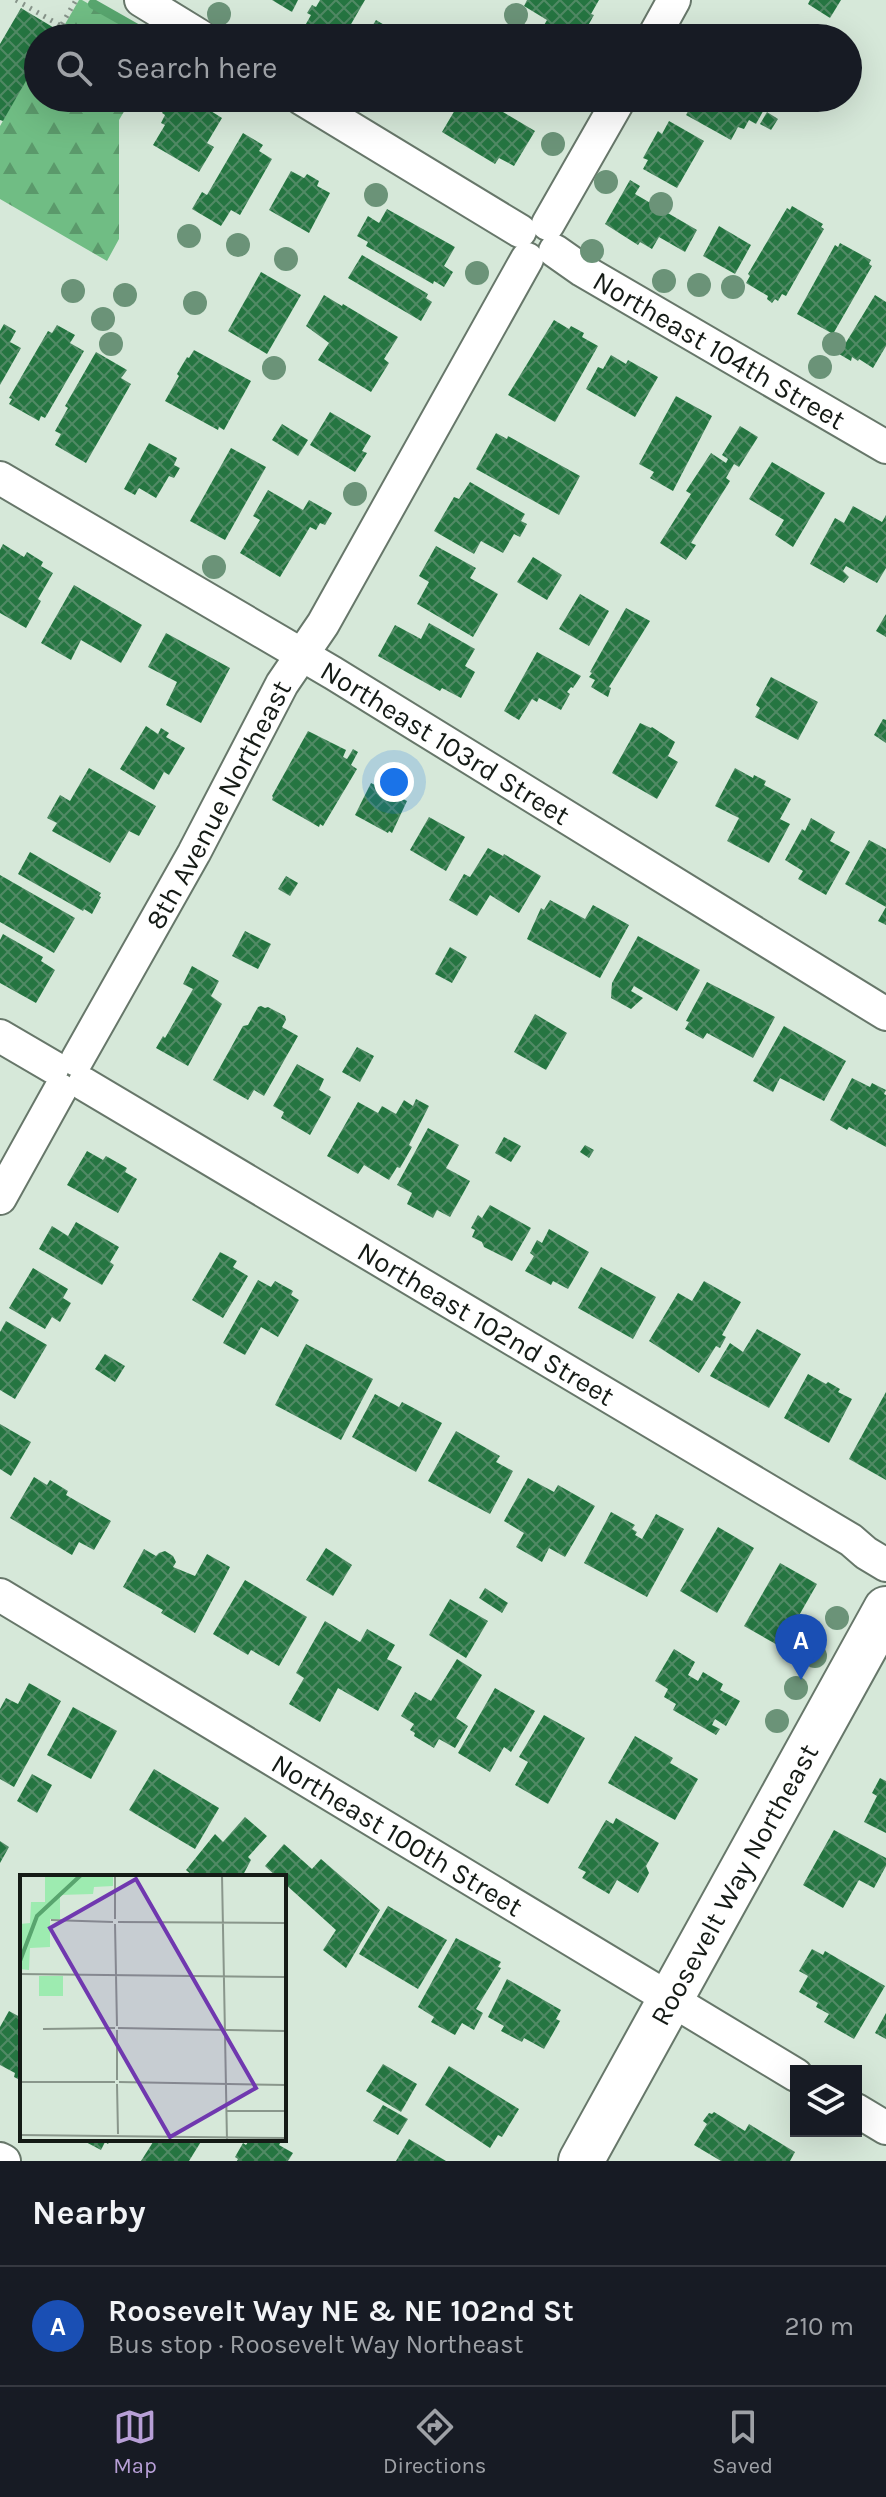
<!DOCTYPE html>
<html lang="en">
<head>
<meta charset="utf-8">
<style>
  :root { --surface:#171b24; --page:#20242c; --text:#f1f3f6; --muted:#9ea1a6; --line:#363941; --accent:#b79fd6 }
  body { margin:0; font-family:Karla,sans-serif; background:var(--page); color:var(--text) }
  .controls { position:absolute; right:24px; bottom:24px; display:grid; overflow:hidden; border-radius:0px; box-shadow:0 8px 32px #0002 }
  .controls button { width:72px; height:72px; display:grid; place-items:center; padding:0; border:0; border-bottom:2px solid var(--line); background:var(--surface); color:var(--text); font:40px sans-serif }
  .you { position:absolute; left:394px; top:782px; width:28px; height:28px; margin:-20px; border:6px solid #fff; border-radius:50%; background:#1a73e8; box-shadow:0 0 0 12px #1a73e833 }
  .badge { display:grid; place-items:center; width:52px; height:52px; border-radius:50%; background:var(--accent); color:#fff; font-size:26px; font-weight:700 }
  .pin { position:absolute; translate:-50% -66px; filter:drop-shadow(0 2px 4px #0008) }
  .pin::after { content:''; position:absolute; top:42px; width:28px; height:24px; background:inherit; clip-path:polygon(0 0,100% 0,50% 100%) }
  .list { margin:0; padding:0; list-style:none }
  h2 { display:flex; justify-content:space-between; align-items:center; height:104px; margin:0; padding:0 32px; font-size:34px }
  h2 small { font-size:26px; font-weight:400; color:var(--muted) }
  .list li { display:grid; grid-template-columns:52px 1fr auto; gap:24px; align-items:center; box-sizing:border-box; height:120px; padding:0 32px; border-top:2px solid var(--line) }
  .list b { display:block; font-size:30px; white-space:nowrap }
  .list p { margin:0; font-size:26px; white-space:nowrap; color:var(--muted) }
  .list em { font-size:26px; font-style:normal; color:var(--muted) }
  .icon { flex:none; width:44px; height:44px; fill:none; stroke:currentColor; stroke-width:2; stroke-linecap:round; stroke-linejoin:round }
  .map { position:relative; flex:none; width:886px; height:2161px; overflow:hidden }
  .search { position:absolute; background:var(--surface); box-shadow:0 8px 32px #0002; left:24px; right:24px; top:24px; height:88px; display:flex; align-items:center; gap:20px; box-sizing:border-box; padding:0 28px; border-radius:44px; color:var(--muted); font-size:30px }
  .sheet { height:224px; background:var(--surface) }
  nav { display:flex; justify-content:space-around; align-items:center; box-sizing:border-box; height:112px; border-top:2px solid var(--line); background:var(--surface); font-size:22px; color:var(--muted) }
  nav a { display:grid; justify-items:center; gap:4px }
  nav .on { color:var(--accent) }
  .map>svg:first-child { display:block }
  .forest { fill:url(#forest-firs) }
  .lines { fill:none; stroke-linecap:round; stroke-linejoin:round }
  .stream { stroke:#58a56e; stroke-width:10 }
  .building { fill:url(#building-cross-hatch) }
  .street-casing { stroke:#67776a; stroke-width:36 }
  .secondary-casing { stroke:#67776a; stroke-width:48 }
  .path { stroke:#869389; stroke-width:5; stroke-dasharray:2 6; stroke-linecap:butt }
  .street { stroke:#fff; stroke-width:32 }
  .secondary { stroke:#fff; stroke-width:44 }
  .tree { fill:#6b9378 }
  .labels { text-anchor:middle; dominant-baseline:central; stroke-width:6; stroke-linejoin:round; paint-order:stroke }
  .street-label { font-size:28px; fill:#151b16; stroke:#fff }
  .inset-river { fill:none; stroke:#58a56e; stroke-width:4 }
  .inset-road { fill:none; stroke:#89968b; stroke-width:2 }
  .view { fill:#7038af; fill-opacity:0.15; stroke:#7038af; stroke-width:4 }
  .inset-edge { fill:none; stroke:#151b16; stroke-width:4 }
</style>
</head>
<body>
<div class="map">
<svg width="886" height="2161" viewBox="0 0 886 2161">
  <defs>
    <pattern id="forest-firs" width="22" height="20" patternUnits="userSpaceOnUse" patternTransform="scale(2)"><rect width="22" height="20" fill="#70bd84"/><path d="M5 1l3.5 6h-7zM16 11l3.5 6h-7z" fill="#5b996b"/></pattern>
    <pattern id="building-cross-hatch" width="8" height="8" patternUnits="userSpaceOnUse" patternTransform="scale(2)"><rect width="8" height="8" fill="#257541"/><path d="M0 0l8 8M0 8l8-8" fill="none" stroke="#518a65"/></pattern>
  </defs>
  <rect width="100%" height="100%" fill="#d6e8d9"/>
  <g class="forest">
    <path d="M79 0H82L148 38H57Z"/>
    <path d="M38 72V98H132L119 120V239L107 261 0 199V126L26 80 32 83Z"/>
  </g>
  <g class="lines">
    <path class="stream" d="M93 4 153 38"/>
  </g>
  <g class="building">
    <path d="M272 0H298L292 12Z"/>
    <path d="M320 0H365L343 38H314L302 31 311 15 307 13 312 5 316 7Z"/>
    <path d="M527 0H599L591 14 594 15 581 38 573 34 570 38H560L543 27 547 20 524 6Z"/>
    <path d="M810 0H841L830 18 808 4Z"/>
    <path d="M21 8 56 29 51 38H38V60L3 121 0 120V44Z"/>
    <path d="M376 20 406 38H365Z"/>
    <path d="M520 21 550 38H510Z"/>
    <path d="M182 98H190L222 118 207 143 214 147 199 172 153 145 165 125 161 123 165 115 162 113 171 99 178 103Z"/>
    <path d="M462 98H479L493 106 495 103 504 109 503 112 535 131 514 166 499 158 495 164 442 132Z"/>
    <path d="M695 98H755L767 104 756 124 749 120 744 129 738 127 731 140 686 115Z"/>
    <path d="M767 112 778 119 771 130 760 124Z"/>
    <path d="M669 121 704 141 677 188 643 169 648 160 643 158 658 131 662 134Z"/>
    <path d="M243 133 263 145 259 151 272 159 240 215 231 210 221 226 192 209 202 192 207 195Z"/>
    <path d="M291 171 304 178 307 174 319 181 317 186 330 193 309 233 269 210Z"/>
    <path d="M630 180 640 186 635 194 697 230 685 252 659 237 652 249 640 242 638 245 605 224Z"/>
    <path d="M792 206 823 224 821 227 824 229 786 296 782 294 778 301 775 299 772 303 767 299 768 296 746 283 750 276 748 274 787 208 790 210Z"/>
    <path d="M387 209 455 247 444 266 453 272 444 287 434 281 433 284 366 246 368 242 357 236 368 216 379 223Z"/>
    <path d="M719 226 751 245 735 274 703 256Z"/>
    <path d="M840 243 871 260 869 264 872 266 833 334 797 314 835 245 838 247Z"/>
    <path d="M362 255 428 294 426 298 432 302 421 321 348 278Z"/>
    <path d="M261 272 301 295 267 354 228 331Z"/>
    <path d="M324 295 342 306 343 304 398 337 384 359 389 363 371 392 318 360 329 343 306 326Z"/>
    <path d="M875 295 886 302V346L873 368 859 359 858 361 852 357 851 361 839 354Z"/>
    <path d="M554 320 569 329 571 326 584 333 582 337 598 346 555 422 508 395Z"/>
    <path d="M4 324 16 331 10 342 21 348 0 385V331Z"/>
    <path d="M57 325 75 335 70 343 84 351 45 418 41 416 39 421 9 404 12 399 9 398 48 331 52 333Z"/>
    <path d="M194 350 251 381 224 430 219 427 218 430 165 401 179 376 177 374 187 357 189 358Z"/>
    <path d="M96 352 127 370 121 378 131 384 86 463 55 445 61 434 55 431 68 408 65 406Z"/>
    <path d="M611 355 626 364 628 360 658 377 635 417 586 389 598 367 603 369Z"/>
    <path d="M676 396 712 416 673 491 650 478 654 472 639 464Z"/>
    <path d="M330 412 371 436 362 451 367 453 355 472 310 445Z"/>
    <path d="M282 424 308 440 298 456 272 440Z"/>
    <path d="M740 426 758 437 739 467 734 464 726 478 730 481 691 543 696 545 686 560 660 543 691 494 686 491 711 453 726 463 728 459 722 455Z"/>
    <path d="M496 433 507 439 508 436 580 476 559 515 476 469Z"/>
    <path d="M149 443 177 458 174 465 180 468 174 478 169 476 156 498 139 488 135 495 124 489Z"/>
    <path d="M231 448 266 467 225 540 190 521Z"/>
    <path d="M772 462 825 493 793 547 775 535 784 520 749 499Z"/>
    <path d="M470 482 525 514 521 521 527 524 520 537 514 534 503 553 481 541 474 554 434 531 454 497 459 499Z"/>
    <path d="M268 490 303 510 309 500 332 513 325 525 320 523 316 530 310 527 280 577 240 553 260 520 253 516Z"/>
    <path d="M853 506 882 522 886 515V568L877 583 846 566 843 571 849 577 844 583 810 564 835 518 844 523Z"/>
    <path d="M3 544 24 557 27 552 43 562 41 566 53 573 38 599 41 601 26 628 0 613V550Z"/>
    <path d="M436 546 476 568 470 578 498 594 473 637 417 604 429 582 419 576Z"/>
    <path d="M533 557 562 575 547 600 517 582Z"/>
    <path d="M74 585 142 625 121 663 81 640 71 660 41 643Z"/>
    <path d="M580 594 609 611 589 646 559 629Z"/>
    <path d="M626 608 650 621 609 687 611 688 608 697 591 687 595 680 589 677 592 673 590 672Z"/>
    <path d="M886 614V637L876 631Z"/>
    <path d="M429 623 475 649 465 666 475 672 461 698 442 688 440 691 378 656 395 625 421 639Z"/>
    <path d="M166 633 230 668 201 723 166 705 177 682 148 667Z"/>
    <path d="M537 652 581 676 573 688 571 687 567 692 570 694 561 710 539 698 537 702 532 699 519 720 504 711Z"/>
    <path d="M771 677 818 702 798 740 755 717 760 708 756 705Z"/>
    <path d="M883 719 886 720V743L874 735Z"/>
    <path d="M640 723 651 728 652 727 675 742 668 756 678 762 657 799 612 773Z"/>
    <path d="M146 726 158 734 161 728 169 733 166 737 185 748 169 775 164 772 154 790 120 769Z"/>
    <path d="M308 731 346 750 343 757 347 759 353 749 358 752 351 765 357 769 323 826 320 824 319 827 272 800 273 797 272 796Z"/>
    <path d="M89 768 156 806 139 836 129 831 110 863 52 831 57 823 47 818 60 795 70 801Z"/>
    <path d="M735 768 753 778 754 775 766 781 764 785 791 799 780 819 790 824 769 863 727 841 739 818 715 806Z"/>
    <path d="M371 783 407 801 392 833 389 831 388 833 355 815Z"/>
    <path d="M429 817 465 837 446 871 410 850Z"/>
    <path d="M811 818 835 832 830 841 850 852 826 895 798 879 803 871 785 860 802 829 805 831Z"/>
    <path d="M869 840 886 849V925L878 921 886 907 845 884Z"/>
    <path d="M488 848 503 856 504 854 541 876 519 913 490 895 477 916 449 900 464 874 470 877Z"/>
    <path d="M30 852 101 893 99 896 101 897 92 914 84 909 83 911 18 874Z"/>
    <path d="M0 875 75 918 54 953 0 922Z"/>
    <path d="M286 876 298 883 290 896 278 889Z"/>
    <path d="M550 900 585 919 593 905 629 925 600 978 527 939 541 908 544 910Z"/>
    <path d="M245 931 271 944 258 969 232 956Z"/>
    <path d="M3 934 43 957 41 961 55 970 36 1003 0 983V940Z"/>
    <path d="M638 936 700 970 677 1011 634 986 631 991 643 998 631 1009 611 998 612 983Z"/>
    <path d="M450 947 467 957 452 983 435 974Z"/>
    <path d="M192 966 219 981 211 996 222 1004 188 1066 156 1048 163 1036 165 1038 193 989 183 984Z"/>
    <path d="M707 982 775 1017 753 1058 707 1033 703 1039 685 1029 689 1022 686 1021Z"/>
    <path d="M261 1006 265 1008 268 1007 285 1016 286 1020 282 1027 298 1036 264 1096 254 1090 248 1100 213 1080 243 1026 248 1025 258 1007Z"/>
    <path d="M535 1014 567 1033 546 1070 514 1052Z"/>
    <path d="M784 1026 846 1061 824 1101 780 1078 773 1092 753 1081Z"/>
    <path d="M357 1047 374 1056 360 1082 342 1072Z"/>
    <path d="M297 1064 324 1079 319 1090 331 1097 310 1135 281 1118 284 1112 273 1106Z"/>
    <path d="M852 1078 870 1087 872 1083 886 1090 884 1094 886 1095V1147L849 1127 847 1130 830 1120Z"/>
    <path d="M416 1099 429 1106 409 1145 412 1147 400 1168 397 1167 389 1180 364 1165 358 1174 327 1156 358 1102 378 1113 382 1106 396 1114 404 1100 413 1106Z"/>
    <path d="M428 1128 459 1145 446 1168 470 1181 450 1217 437 1210 433 1218 407 1204 412 1193 397 1185Z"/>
    <path d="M504 1137 521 1146 511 1162 495 1153Z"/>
    <path d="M585 1145 594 1150 589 1158 580 1152Z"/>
    <path d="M87 1151 103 1160 106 1156 127 1168 125 1172 137 1179 118 1213 67 1185Z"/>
    <path d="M490 1205 531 1228 512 1261 484 1247 482 1242 472 1237 475 1230 471 1228 478 1215 482 1218Z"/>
    <path d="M76 1222 119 1247 110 1262 114 1265 102 1285 39 1249 52 1226 68 1236Z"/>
    <path d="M549 1229 589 1252 568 1289 553 1281 551 1285 525 1271 534 1256 530 1253 537 1240 542 1243Z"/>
    <path d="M220 1252 237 1261 233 1267 248 1276 223 1318 192 1300Z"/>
    <path d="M601 1267 656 1297 633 1339 578 1308Z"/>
    <path d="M33 1268 68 1289 63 1298 71 1303 60 1322 52 1317 45 1329 9 1308Z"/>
    <path d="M258 1280 271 1287 275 1281 293 1291 291 1295 299 1300 278 1337 261 1327 245 1355 223 1343Z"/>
    <path d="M704 1281 741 1302 722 1335 726 1337 720 1348 716 1346 699 1373 649 1341 678 1293 692 1301Z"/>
    <path d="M6 1321 47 1345 15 1399 0 1390V1332Z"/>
    <path d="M757 1329 801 1354 769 1408 710 1376 730 1343 743 1352Z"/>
    <path d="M306 1344 373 1379 341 1440 275 1405Z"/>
    <path d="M105 1354 125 1366 115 1382 95 1369Z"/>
    <path d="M808 1374 826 1384 828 1382 840 1389 838 1392 852 1399 829 1443 784 1418Z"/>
    <path d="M886 1392V1480L849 1459Z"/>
    <path d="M375 1394 399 1407 402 1402 442 1423 416 1472 352 1437Z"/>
    <path d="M0 1424 31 1442 11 1476 0 1469Z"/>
    <path d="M456 1431 500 1456 496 1462 513 1471 490 1514 428 1481Z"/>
    <path d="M34 1477 47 1485 50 1480 68 1491 66 1495 111 1521 94 1550 79 1542 72 1555 10 1518Z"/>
    <path d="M528 1478 554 1492 558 1485 595 1506 565 1557 549 1548 542 1562 516 1547 524 1533 504 1521Z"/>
    <path d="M611 1512 635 1525 632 1529 637 1532 635 1535 642 1539 656 1514 684 1529 647 1597 584 1563Z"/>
    <path d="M718 1527 754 1548 717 1613 680 1591Z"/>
    <path d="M326 1548 352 1565 333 1596 306 1580Z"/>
    <path d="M144 1549 156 1556 159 1553 165 1551 173 1556 176 1562 173 1567 195 1576 207 1554 230 1567 195 1633 161 1613 163 1610 123 1587Z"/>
    <path d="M780 1563 817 1584 781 1647 744 1626Z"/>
    <path d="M245 1580 307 1617 279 1666 251 1650 248 1655 213 1634Z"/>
    <path d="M485 1588 508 1603 502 1613 479 1598Z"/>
    <path d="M450 1599 488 1621 466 1658 429 1635Z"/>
    <path d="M325 1621 360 1642 367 1629 395 1645 387 1659 402 1667 378 1711 338 1688 320 1722 289 1704 304 1678 296 1673Z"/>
    <path d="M674 1649 695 1662 688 1675 698 1681 703 1672 723 1684 720 1690 740 1701 726 1726 715 1719 712 1725 720 1729 716 1735 673 1710 676 1704 664 1697 668 1689 655 1681Z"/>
    <path d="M457 1659 482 1675 456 1718 468 1726 455 1748 439 1739 434 1748 414 1736 415 1733 410 1730 414 1724 401 1716 415 1692 431 1701Z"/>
    <path d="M29 1683 61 1701 14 1787 0 1779V1709L6 1698 18 1704Z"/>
    <path d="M495 1688 535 1711 511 1752 504 1747 490 1772 458 1753Z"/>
    <path d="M73 1707 117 1731 91 1779 47 1755Z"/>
    <path d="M544 1715 585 1738 548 1804 515 1785 528 1762 519 1757Z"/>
    <path d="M635 1736 673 1758 670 1763 698 1779 675 1820 608 1783Z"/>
    <path d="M154 1769 219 1808 195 1849 129 1810Z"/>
    <path d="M32 1774 52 1785 37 1813 17 1801Z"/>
    <path d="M880 1778 886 1781V1833L864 1822 877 1796 872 1793Z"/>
    <path d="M245 1817 267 1836 248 1857 251 1860 242 1877H194L186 1870 215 1834 223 1842Z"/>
    <path d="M616 1818 659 1843 646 1866 649 1873 638 1893 617 1880 609 1894 582 1878 586 1872 578 1868 606 1820 613 1824Z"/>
    <path d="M834 1830 886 1858V1866L874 1888 859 1880 843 1908 803 1885Z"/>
    <path d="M0 1841 9 1847 0 1863Z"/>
    <path d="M284 1844 312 1869 321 1859 380 1910 346 1968 323 1950 336 1930 284 1883V1877H277L265 1866Z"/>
    <path d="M388 1906 447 1940 418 1989 359 1954Z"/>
    <path d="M456 1938 501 1962 498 1967 501 1968 476 2009 483 2013 474 2030 462 2023 455 2035 431 2022 434 2017 418 2007Z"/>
    <path d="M812 1949 823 1955 825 1951 885 1986 854 2039 824 2022 829 2014 816 2007 818 2003 799 1992 808 1976 799 1971Z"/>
    <path d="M507 1979 561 2010 556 2019 560 2021 544 2049 524 2038 522 2042 501 2031 504 2026 488 2017Z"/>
    <path d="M9 2011 22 2018V2081L14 2077 15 2073 0 2065V2027Z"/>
    <path d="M886 2013V2039L875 2033Z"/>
    <path d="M383 2064 417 2084 401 2112 366 2091Z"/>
    <path d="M449 2066 519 2109 502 2137 498 2135 490 2148 425 2105Z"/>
    <path d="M383 2105 408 2119 398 2135 373 2121Z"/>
    <path d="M714 2112 745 2131 749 2124 795 2152 790 2161H721L694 2145 707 2124 703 2121 709 2113 712 2114Z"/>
    <path d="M80 2139H111L108 2144 105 2142 101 2150Z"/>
    <path d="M155 2139H200L202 2140 189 2161H141Z"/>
    <path d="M250 2139H282L279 2145 293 2153 288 2161H237L238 2159 235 2157 243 2143 246 2145Z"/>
    <path d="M409 2139 446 2161H396Z"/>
  </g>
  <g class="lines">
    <defs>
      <g id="street">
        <path d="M141 0 203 38"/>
        <path d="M653 38 674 0"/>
        <path d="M301 98 520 231"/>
        <path d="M548 224 620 98"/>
        <path id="s1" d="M555 251 582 270 886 447"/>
        <path id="s2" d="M0 478 333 673 886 1014"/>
        <path d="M0 1036 53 1067"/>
        <path id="s3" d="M77 1060 194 853 282 684 323 624 527 259"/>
        <path id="s4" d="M84 1084 851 1540 866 1553 886 1565"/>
        <path d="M0 1198 60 1090"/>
        <path id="s5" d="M0 1595 796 2075"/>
        <path d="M856 2110 886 2128"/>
        <path d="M0 2159 4 2161"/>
      </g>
      <g id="secondary">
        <path id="s6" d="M581 2161 886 1609"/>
      </g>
    </defs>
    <use href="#street" class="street-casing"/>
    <use href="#secondary" class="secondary-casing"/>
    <g class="path">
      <path d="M16 0 61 26"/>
      <path d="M54 38 76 0"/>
      <path d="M29 75 32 76 38 66"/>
    </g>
    <use href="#street" class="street"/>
    <use href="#secondary" class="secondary"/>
  </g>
  <g class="tree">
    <circle cx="219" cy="14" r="12"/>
    <circle cx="516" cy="15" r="12"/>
    <circle cx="553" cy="144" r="12"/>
    <circle cx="606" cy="182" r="12"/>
    <circle cx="376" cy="195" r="12"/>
    <circle cx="661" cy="204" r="12"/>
    <circle cx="189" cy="236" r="12"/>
    <circle cx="238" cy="245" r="12"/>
    <circle cx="592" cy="251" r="12"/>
    <circle cx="286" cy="259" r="12"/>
    <circle cx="477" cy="273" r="12"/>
    <circle cx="664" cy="281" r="12"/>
    <circle cx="699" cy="285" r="12"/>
    <circle cx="733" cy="287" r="12"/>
    <circle cx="73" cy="291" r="12"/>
    <circle cx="125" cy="295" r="12"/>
    <circle cx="195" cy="303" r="12"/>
    <circle cx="103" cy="319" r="12"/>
    <circle cx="111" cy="344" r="12"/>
    <circle cx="834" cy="344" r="12"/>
    <circle cx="820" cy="367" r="12"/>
    <circle cx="274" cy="368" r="12"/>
    <circle cx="355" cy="494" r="12"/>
    <circle cx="214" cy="567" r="12"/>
    <circle cx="837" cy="1618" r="12"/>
    <circle cx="815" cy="1656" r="12"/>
    <circle cx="796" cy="1688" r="12"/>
    <circle cx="777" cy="1721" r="12"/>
  </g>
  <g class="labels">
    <g class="street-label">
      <text stroke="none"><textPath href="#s1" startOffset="192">Northeast 104th Street</textPath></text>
      <text stroke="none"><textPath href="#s2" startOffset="518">Northeast 103rd Street</textPath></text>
      <text stroke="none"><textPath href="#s3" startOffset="292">8th Avenue Northeast</textPath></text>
      <text stroke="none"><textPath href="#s4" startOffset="468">Northeast 102nd Street</textPath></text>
      <text stroke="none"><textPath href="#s5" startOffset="464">Northeast 100th Street</textPath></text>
      <text stroke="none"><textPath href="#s6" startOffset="316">Roosevelt Way Northeast</textPath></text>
    </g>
  </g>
  <g transform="translate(20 1875)">
    <rect width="266" height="266" fill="#d6e8d9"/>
    <path d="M25 0H93V11L74 12 73 19 40 20V44H30V72L10 73 9 95 0 94V49L10 48 11 27H25ZM19 101H43V121H19Z" fill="#9debb0"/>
    <path class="inset-river" d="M0 86 17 41 61 0"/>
    <path class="inset-road" d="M95 0V44M202 0 207 266M31 45 93 47M98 47 266 48M95 49 97 151M0 99 266 102M98 153 266 156M23 154 95 153M97 155V205M0 207H95M99 207 266 210M97 209 98 259M207 236H266M0 260 266 263"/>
    <path class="view" d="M116 4 236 213 150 262 30 53Z"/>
    <rect width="266" height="266" class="inset-edge"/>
  </g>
</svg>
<div class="controls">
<button><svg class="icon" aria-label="layers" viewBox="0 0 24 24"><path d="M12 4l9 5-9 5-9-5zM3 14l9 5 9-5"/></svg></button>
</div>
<div class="you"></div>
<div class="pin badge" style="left:801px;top:1680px;background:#1a4fb4">A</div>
<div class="search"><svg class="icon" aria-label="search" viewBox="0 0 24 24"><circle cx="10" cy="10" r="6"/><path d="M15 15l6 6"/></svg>Search here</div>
</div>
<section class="sheet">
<h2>Nearby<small></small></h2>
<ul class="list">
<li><span class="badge" style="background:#1a4fb4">A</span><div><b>Roosevelt Way NE &amp; NE 102nd St</b><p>Bus stop · Roosevelt Way Northeast</p></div><em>210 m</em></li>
</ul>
</section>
<nav>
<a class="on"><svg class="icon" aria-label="map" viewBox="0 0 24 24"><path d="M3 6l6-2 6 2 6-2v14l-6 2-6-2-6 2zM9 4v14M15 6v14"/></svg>Map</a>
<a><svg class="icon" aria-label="directions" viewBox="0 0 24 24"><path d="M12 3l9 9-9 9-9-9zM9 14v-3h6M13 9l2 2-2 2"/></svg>Directions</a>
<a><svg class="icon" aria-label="saved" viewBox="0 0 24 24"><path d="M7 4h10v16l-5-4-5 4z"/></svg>Saved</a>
</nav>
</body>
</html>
